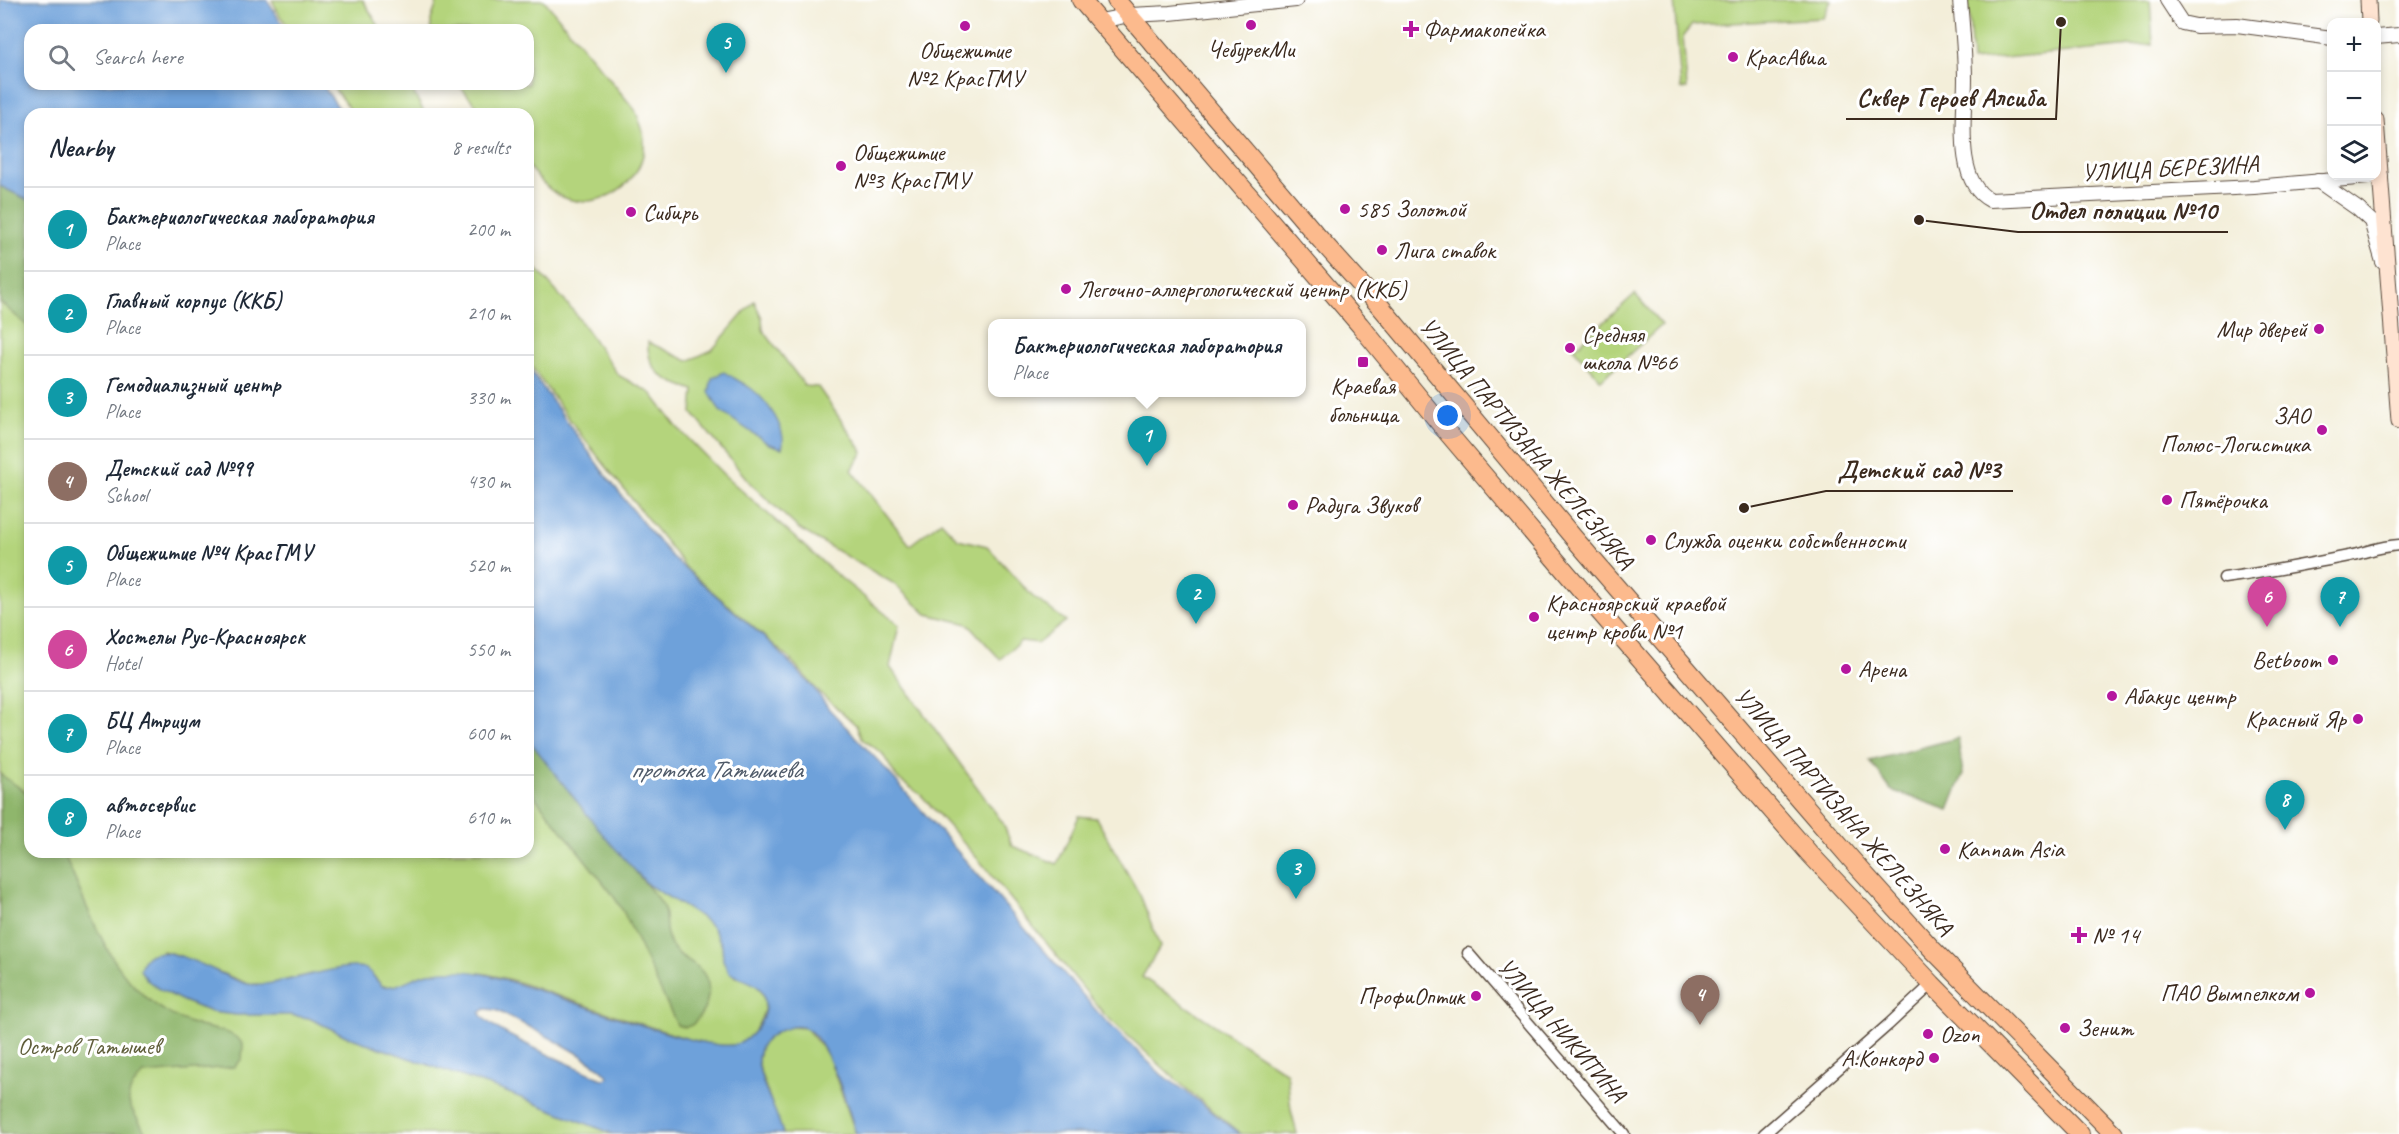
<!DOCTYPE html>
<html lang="en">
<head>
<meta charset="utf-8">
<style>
  :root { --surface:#fff; --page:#f2f2f3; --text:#1f2937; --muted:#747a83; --line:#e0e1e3; --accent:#b5179e }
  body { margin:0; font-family:Caveat,sans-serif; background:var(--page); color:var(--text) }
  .controls { position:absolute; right:18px; top:18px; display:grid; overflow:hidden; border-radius:12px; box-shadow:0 3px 9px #0003 }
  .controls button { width:54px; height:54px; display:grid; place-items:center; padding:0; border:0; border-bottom:2px solid var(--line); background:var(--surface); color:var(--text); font:30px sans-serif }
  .you { position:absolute; left:1448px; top:416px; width:21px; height:21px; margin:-15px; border:4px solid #fff; border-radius:50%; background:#1a73e8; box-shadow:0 0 0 9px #1a73e833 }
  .badge { display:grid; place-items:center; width:39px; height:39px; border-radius:50%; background:var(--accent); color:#fff; font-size:20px; font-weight:700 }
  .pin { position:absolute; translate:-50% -50px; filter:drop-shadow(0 2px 3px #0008) }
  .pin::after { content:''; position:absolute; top:32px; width:21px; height:18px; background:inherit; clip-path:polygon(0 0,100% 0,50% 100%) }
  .popup { position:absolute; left:988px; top:319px; width:318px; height:78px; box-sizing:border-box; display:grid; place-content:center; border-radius:12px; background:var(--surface); filter:drop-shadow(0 2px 4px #0005); font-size:20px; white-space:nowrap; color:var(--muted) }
  .popup b { font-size:22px; color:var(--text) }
  .popup::after { content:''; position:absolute; left:50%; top:100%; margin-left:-12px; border:12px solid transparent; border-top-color:var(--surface) }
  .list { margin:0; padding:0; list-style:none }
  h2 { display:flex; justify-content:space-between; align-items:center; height:78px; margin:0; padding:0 24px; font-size:26px }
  h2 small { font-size:20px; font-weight:400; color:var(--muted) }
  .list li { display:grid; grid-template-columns:39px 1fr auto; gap:18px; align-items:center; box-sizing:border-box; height:84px; padding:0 24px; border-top:2px solid var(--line) }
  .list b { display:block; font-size:22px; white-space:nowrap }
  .list p { margin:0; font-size:20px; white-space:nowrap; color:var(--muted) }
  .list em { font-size:20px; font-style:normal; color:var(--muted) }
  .icon { flex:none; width:33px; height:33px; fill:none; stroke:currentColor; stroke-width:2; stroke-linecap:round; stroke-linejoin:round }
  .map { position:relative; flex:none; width:2399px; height:1134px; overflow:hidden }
  .search { position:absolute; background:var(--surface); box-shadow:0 3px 9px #0003; left:24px; top:24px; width:510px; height:66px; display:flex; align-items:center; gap:15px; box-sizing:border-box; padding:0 21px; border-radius:18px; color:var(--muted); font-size:22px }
  .panel { position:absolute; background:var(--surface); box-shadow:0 3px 9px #0003; left:24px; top:108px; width:510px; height:750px; border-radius:18px }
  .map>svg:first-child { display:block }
  .green { fill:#b4d47c; stroke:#787f4d; stroke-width:1.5 }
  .forest { fill:#8fb66c; stroke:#657045; stroke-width:1.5 }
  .water { fill:#6ea1da; stroke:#54667c; stroke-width:1.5; fill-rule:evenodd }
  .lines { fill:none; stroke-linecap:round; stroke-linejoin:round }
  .minor-casing { stroke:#57473a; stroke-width:13 }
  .tertiary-casing { stroke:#57473a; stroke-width:16 }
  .secondary-casing { stroke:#57473a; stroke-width:17 }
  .primary-casing { stroke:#57473a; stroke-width:20 }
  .minor { stroke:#fff; stroke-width:10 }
  .tertiary { stroke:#fff; stroke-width:14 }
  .secondary { stroke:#fee3d1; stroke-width:15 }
  .primary { stroke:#fcba8d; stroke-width:18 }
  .poi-dot { fill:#b5179e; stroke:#fff; stroke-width:2 }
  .labels { text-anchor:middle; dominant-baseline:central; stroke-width:6; stroke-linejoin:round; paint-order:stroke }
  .poi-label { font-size:24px; fill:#3b2a1e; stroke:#fff; text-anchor:start }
  .street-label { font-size:24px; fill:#3b2a1e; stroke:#fff }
  .park-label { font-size:24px; fill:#5f5d3a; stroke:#fff }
  .water-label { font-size:26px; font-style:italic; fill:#4f5a69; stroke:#fff }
  .leader { fill:none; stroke:#3b2a1e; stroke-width:2 }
  .callout-dot { fill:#3b2a1e; stroke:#fff; stroke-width:2 }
  .callout-label { font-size:26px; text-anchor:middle; font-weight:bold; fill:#3b2a1e; stroke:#fff; stroke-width:6; stroke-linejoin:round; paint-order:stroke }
</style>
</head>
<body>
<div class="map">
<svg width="2399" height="1134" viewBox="0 0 2399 1134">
  <rect width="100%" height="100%" fill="#fff"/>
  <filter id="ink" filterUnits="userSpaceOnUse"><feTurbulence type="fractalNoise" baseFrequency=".0167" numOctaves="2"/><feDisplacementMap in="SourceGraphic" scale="12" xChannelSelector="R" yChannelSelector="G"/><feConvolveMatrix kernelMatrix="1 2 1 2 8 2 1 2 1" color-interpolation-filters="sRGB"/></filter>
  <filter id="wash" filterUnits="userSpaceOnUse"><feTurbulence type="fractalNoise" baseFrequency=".008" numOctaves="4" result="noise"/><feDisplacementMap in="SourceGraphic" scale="24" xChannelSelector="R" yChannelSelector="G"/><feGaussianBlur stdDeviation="1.35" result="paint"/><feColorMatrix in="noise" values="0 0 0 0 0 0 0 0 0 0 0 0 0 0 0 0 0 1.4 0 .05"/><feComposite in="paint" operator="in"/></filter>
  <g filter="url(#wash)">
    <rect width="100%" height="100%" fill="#f3eed9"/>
    <g class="green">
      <path d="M272 0H363L381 30H291L280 16Z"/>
      <path d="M438 0H544L635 110C641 124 647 138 643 155 635 190 592 213 558 195 546 188 537 177 528 166V114H484L458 84H528V30H431V20Z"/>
      <path d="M1674 0H1831L1823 18 1692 25 1683 36 1687 88 1681 89Z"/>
      <path d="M1968 0H2150L2153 44 1972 61Z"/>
      <path d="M331 84H409L425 114H353Z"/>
      <path d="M0 186 30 201V852H528V739L604 836 648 885 700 916 713 928 722 945 723 960 735 977C754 979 770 993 763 1013 759 1026 748 1043 734 1045 713 1048 686 1038 667 1032 627 1020 589 1006 550 993 527 985 503 976 479 973 463 971 445 970 429 973 412 976 400 989 382 986L373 975 359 967 312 974 269 984H248L178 955 163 951 147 980 183 1001 211 1012 237 1015H290L309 1018 346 1036 504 1091 613 1134H0Z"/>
      <path d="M528 259 575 313 618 375 651 393 677 427 723 474 837 575 899 625 890 667 1003 823 1012 846 1057 864 1079 816 1096 818 1141 897 1160 947 1142 977 1287 1073 1291 1110 1297 1134H1241L1182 1085 1104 1014 984 866 921 795 897 778 882 753 862 739 856 725 820 693 790 659 688 570 581 435 528 362Z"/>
      <path d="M1635 294 1662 325 1601 380 1574 349Z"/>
      <path d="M754 301 762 318 763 330 805 386 818 387 863 452 852 470 910 545 941 521 958 539 987 546 1032 596 1066 621 1038 643 1021 641 1000 659 968 624 927 614 893 583 799 529 751 484 692 413 694 390C667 381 647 374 648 342L688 361 712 350Z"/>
      <path d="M788 1027 806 1028 828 1055 856 1134H783L761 1074 758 1060 761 1044 773 1034Z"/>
    </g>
    <g class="forest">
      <path d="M0 186 30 201V328L0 302Z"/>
      <path d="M1958 738 1963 775 1949 810 1891 790 1870 761Z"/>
      <path d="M528 739 662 904C668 916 663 928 669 940 674 954 684 957 695 965 716 980 710 1007 694 1023 689 1028 684 1028 677 1025L624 913 613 895 528 788Z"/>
      <path d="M0 774 30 795V852H63C89 909 108 977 165 1011 175 1018 187 1022 199 1026 215 1030 232 1030 243 1044L242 1059 234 1067 144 1074C115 1100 134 1108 146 1134H0Z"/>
    </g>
    <g class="water">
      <path d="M0 0H267L286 30H30V84H322L343 114H30V201L0 186Z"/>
      <path d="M528 367 601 469 643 523 672 557 774 646 813 687 829 709 883 766 1102 1017 1162 1075 1187 1092 1240 1134H856C849 1110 828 1038 805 1028 795 1024 782 1029 774 1034 764 1040 758 1048 758 1060 760 1085 777 1109 783 1134H613L504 1091 346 1036 309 1018 290 1015H237L211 1012 183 1001 159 989 147 980 140 970C148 925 224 980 248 984 277 989 346 959 366 969 372 973 377 981 382 986 400 989 411 976 429 973 445 970 467 970 483 974 531 983 705 1056 737 1044 751 1039 765 1021 765 1006 765 979 745 984 729 972L723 960 722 945 713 928 700 916 648 885 604 836 528 739ZM485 1009 496 1010C513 1019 605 1063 608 1077L605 1079 600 1078C578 1067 487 1031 480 1013Z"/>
      <path d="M724 372C733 378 744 383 753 390 767 401 788 430 782 448L769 444 720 411 709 392 712 378Z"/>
    </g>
  </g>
  <g filter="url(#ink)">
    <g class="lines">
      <defs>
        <g id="minor">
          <path d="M2224 578C2266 573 2307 564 2349 556 2367 552 2380 546 2399 545"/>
          <path d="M1468 953 1624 1134"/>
          <path d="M1764 1134 1888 1025 1932 984"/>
        </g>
        <g id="tertiary">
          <path d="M1960 0C1962 26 1965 53 1965 79 1965 113 1954 182 1990 200L2254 187 2381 176"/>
          <path d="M2167 0 2182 23 2196 26 2237 25 2332 38"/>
          <path d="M1100 21 1130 15 1170 13 1296 0"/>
          <path d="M2376 37 2399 35"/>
          <path d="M2318 181 2358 209 2371 221 2383 262"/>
        </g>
        <g id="secondary">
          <path d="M2368 0 2369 22"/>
          <path d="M2376 120 2399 421"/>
        </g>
        <g id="primary">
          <path d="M1081 0 1360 325 1447 432 1599 611 1809 853 1932 984 2080 1134"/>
          <path d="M1116 0 1318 237 1380 306 1573 537 1851 859 1932 949 2114 1134"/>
        </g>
      </defs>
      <use href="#minor" class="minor-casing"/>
      <use href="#tertiary" class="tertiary-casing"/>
      <use href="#secondary" class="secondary-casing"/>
      <use href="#primary" class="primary-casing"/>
      <use href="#minor" class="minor"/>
      <use href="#tertiary" class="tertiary"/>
      <use href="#secondary" class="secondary"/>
      <use href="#primary" class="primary"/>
    </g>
  </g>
  <g class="poi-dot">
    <circle cx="1251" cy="25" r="6"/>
    <circle cx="965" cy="26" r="6"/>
    <path d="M1408 20h6v6h6v6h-6v6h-6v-6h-6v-6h6z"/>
    <circle cx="1733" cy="57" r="6"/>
    <circle cx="841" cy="166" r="6"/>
    <circle cx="1345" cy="209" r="6"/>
    <circle cx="631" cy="212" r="6"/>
    <circle cx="1382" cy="250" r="6"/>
    <circle cx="1066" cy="289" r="6"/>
    <circle cx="2319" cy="329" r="6"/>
    <circle cx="1570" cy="348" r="6"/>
    <rect x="1357" y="356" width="12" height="12" rx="3"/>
    <circle cx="2322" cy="430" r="6"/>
    <circle cx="2167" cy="500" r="6"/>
    <circle cx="1293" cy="505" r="6"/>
    <circle cx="1651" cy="540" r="6"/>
    <circle cx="1534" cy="617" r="6"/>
    <circle cx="2333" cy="660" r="6"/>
    <circle cx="1846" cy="669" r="6"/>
    <circle cx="2112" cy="696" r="6"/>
    <circle cx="2358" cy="719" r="6"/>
    <circle cx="1945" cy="849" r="6"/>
    <path d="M2076 926h6v6h6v6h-6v6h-6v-6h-6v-6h6z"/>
    <circle cx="2310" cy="993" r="6"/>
    <circle cx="1476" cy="996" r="6"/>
    <circle cx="2065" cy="1028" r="6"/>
    <circle cx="1928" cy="1034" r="6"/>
    <circle cx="1934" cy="1058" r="6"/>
  </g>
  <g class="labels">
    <g class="poi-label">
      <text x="1423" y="29">Фармакопейка</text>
      <text x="1251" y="49" text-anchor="middle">ЧебурекМи</text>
      <text x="965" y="50" text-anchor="middle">Общежитие<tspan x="965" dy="28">№2 КрасГМУ</tspan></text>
      <text x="1745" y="57">КрасАвиа</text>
      <text x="853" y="152">Общежитие<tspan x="853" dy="28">№3 КрасГМУ</tspan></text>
      <text x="1357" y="209">585 Золотой</text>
      <text x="643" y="212">Сибирь</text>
      <text x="1394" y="250">Лига ставок</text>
      <text x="1078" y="289">Легочно-аллергологический центр (ККБ)</text>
      <text x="2307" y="329" text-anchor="end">Мир дверей</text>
      <text x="1582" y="334">Средняя<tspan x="1582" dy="28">школа №66</tspan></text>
      <text x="1363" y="386" text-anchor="middle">Краевая<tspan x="1363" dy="28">больница</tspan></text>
      <text x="2310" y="416" text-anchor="end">ЗАО<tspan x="2310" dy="28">Полюс-Логистика</tspan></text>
      <text x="2179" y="500">Пятёрочка</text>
      <text x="1305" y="505">Радуга Звуков</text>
      <text x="1663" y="540">Служба оценки собственности</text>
      <text x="1546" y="603">Красноярский краевой<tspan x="1546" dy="28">центр крови №1</tspan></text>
      <text x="2321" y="660" text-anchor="end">Betboom</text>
      <text x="1858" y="669">Арена</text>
      <text x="2124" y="696">Абакус центр</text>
      <text x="2346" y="719" text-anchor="end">Красный Яр</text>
      <text x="1957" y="849">Kannam Asia</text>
      <text x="2092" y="935">№ 14</text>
      <text x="2298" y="993" text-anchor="end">ПАО Вымпелком</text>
      <text x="1464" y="996" text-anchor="end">ПрофиОптик</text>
      <text x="2077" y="1028">Зенит</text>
      <text x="1940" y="1034">Ozon</text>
      <text x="1922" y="1058" text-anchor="end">А.Конкорд</text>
    </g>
    <g class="street-label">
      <text transform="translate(2170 168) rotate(-3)">УЛИЦА БЕРЕЗИНА</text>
      <text transform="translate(1527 443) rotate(50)">УЛИЦА ПАРТИЗАНА ЖЕЛЕЗНЯКА</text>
      <text transform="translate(1844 811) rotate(49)">УЛИЦА ПАРТИЗАНА ЖЕЛЕЗНЯКА</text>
      <text transform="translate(1562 1030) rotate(49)">УЛИЦА НИКИТИНА</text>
    </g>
    <g class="park-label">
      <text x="89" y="1046">Остров Татышев</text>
    </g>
    <g class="water-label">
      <text x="716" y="769">протока Татышева</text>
    </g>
  </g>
  <path class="leader" d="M2061 22L2056 119H1846M1919 220L2018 232H2228M1744 508L1826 491H2013"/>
  <g class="callout-dot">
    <circle cx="2061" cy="22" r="6"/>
    <circle cx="1919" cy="220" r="6"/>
    <circle cx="1744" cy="508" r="6"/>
  </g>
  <g class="callout-label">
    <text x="1951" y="106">Сквер Героев Алсиба</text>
    <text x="2123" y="219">Отдел полиции №10</text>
    <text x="1919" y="478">Детский сад №3</text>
  </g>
</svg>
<div class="controls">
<button>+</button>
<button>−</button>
<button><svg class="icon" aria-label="layers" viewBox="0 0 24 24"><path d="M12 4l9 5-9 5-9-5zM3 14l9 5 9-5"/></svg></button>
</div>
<div class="you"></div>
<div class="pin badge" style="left:1147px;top:466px;background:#0f9aa8">1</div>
<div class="popup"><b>Бактериологическая лаборатория</b>Place</div>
<div class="pin badge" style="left:1196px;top:624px;background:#0f9aa8">2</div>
<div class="pin badge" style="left:1296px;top:899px;background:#0f9aa8">3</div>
<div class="pin badge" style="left:1700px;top:1025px;background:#8d6e63">4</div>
<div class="pin badge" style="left:726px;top:73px;background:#0f9aa8">5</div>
<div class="pin badge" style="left:2267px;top:627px;background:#d1479c">6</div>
<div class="pin badge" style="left:2340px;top:627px;background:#0f9aa8">7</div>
<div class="pin badge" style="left:2285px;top:830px;background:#0f9aa8">8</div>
<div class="search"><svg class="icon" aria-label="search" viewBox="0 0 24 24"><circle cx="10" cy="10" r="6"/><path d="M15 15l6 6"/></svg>Search here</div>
<section class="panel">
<h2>Nearby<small>8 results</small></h2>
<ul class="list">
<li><span class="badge" style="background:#0f9aa8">1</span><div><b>Бактериологическая лаборатория</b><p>Place</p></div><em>200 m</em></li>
<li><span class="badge" style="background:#0f9aa8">2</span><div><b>Главный корпус (ККБ)</b><p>Place</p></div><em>210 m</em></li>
<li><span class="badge" style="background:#0f9aa8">3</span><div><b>Гемодиализный центр</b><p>Place</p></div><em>330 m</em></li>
<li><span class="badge" style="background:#8d6e63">4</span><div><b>Детский сад №99</b><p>School</p></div><em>430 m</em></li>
<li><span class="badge" style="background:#0f9aa8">5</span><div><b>Общежитие №4 КрасГМУ</b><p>Place</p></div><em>520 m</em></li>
<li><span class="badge" style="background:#d1479c">6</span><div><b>Хостелы Рус-Красноярск</b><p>Hotel</p></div><em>550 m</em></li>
<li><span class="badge" style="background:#0f9aa8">7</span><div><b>БЦ Атриум</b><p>Place</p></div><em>600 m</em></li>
<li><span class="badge" style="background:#0f9aa8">8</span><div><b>автосервис</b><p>Place</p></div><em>610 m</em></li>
</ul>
</section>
</div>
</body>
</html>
